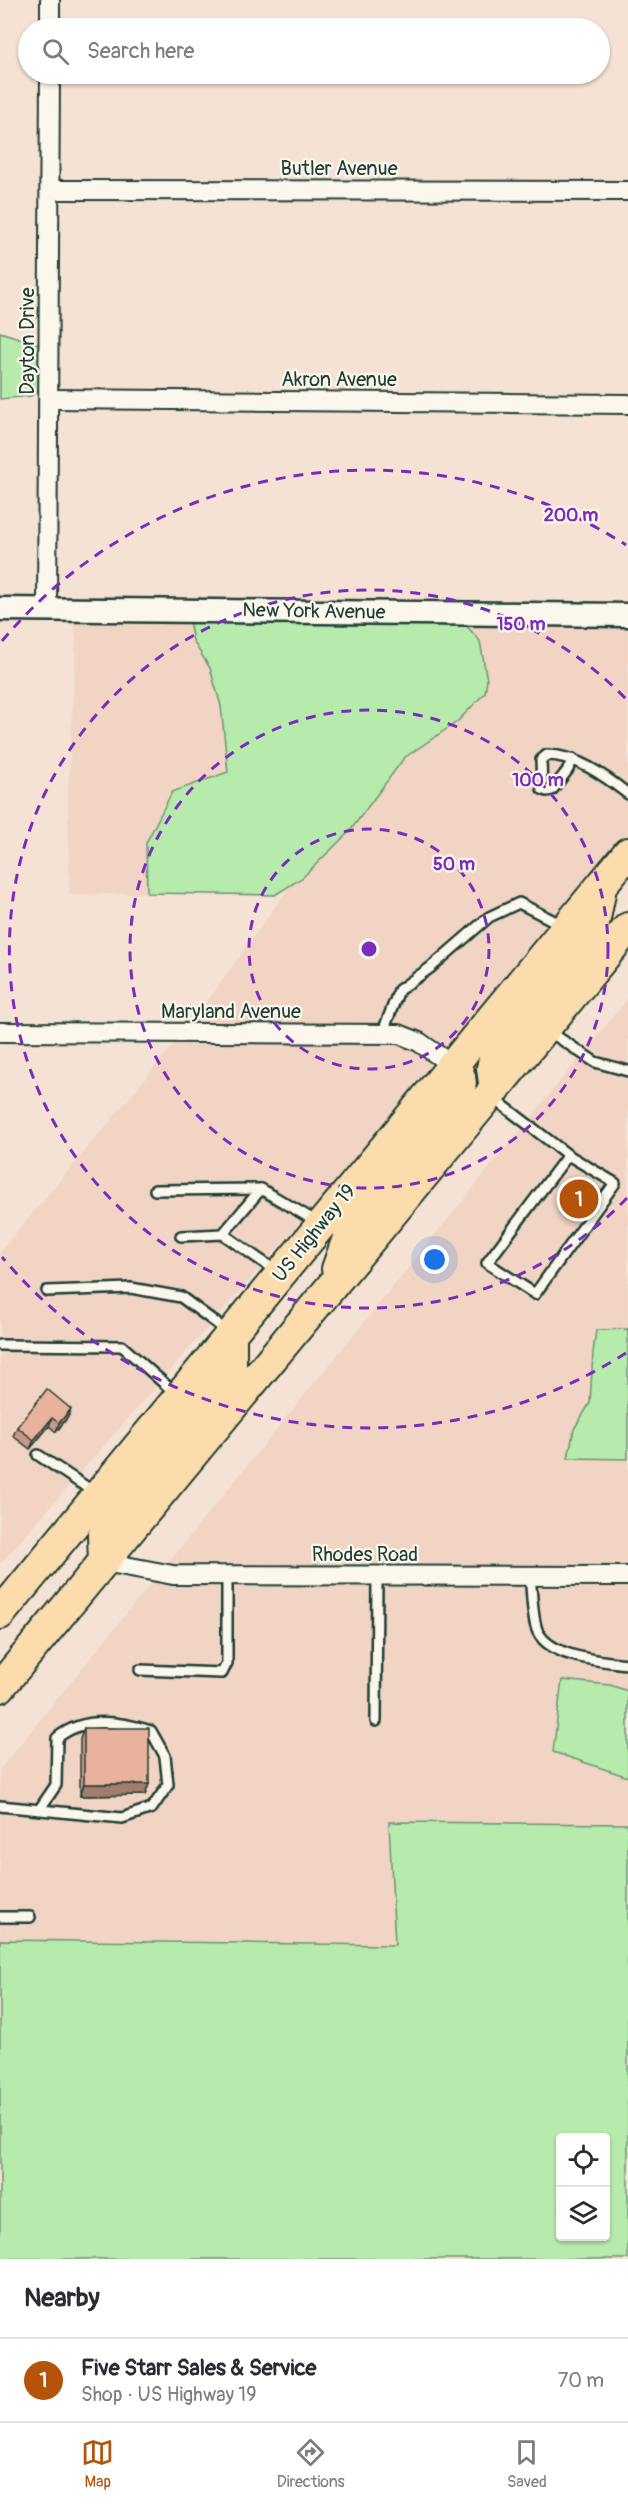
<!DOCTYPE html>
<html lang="en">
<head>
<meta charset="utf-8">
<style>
  :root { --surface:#fff; --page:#f2f2f3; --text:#2b2b33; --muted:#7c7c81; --line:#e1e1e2; --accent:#b45309 }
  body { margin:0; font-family:Pangolin,sans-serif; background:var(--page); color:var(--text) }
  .controls { position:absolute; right:18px; bottom:18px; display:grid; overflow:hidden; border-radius:6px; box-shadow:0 2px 4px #0004 }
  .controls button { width:54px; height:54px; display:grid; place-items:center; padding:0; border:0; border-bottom:2px solid var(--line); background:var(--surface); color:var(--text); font:30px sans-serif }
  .you { position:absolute; left:435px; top:1260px; width:21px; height:21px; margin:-15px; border:4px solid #fff; border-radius:50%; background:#1a73e8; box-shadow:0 0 0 9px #1a73e833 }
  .badge { display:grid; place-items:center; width:39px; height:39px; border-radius:50%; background:var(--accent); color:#fff; font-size:20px; font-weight:700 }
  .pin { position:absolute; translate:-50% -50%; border:3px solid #fff; box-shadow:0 2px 6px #0006 }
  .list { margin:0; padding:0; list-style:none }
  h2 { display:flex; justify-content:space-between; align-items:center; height:78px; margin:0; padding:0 24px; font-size:26px }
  h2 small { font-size:20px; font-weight:400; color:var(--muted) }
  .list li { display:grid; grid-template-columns:39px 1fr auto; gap:18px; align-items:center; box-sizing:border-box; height:84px; padding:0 24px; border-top:2px solid var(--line) }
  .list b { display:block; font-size:22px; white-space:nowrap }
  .list p { margin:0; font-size:20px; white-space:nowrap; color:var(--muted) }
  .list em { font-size:20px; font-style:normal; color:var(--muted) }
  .icon { flex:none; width:33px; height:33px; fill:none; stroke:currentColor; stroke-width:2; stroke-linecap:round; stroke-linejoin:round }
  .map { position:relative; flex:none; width:628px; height:2259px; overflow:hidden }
  .search { position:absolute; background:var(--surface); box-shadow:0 2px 4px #0004; left:18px; right:18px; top:18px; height:66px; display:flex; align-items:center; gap:15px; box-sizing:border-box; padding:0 21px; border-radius:33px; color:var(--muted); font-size:22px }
  .sheet { height:162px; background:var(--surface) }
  nav { display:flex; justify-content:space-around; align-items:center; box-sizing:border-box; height:84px; border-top:2px solid var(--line); background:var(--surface); font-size:16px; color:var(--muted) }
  nav a { display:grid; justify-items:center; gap:3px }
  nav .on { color:var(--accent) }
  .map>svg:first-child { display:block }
  .built { fill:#f1d4c3 }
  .green { fill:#b6ebac; stroke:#6a9470; stroke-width:1.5; fill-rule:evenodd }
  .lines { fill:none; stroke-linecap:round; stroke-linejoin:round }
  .service-casing { stroke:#1f3d34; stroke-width:14 }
  .minor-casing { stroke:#1f3d34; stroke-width:22 }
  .tertiary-casing { stroke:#1f3d34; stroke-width:27 }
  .trunk-casing { stroke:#1f3d34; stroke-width:34 }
  .service { stroke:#fbf7ec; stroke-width:9 }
  .minor { stroke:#fbf7ec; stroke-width:18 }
  .tertiary { stroke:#fbf7ec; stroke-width:22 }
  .trunk { stroke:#fcdcac; stroke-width:30 }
  .wall { fill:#c89986; stroke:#1f3d34; stroke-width:1.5 }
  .shaded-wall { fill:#a27d6d; stroke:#1f3d34; stroke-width:1.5 }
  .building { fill:#e8b29c; stroke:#1f3d34; stroke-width:1.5 }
  .ring { fill:none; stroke:#7b2cbf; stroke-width:3; stroke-dasharray:10 8 }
  .labels { text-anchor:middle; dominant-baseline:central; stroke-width:4.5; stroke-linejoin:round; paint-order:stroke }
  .street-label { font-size:20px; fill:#1f3d34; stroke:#fbf7ec }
  .centre { fill:#7b2cbf; stroke:#fbf7ec; stroke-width:3 }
  .ring-label { font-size:18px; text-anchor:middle; font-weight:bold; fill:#7b2cbf; stroke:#fbf7ec; stroke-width:4.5; stroke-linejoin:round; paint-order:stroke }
</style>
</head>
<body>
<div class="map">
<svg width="628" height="2259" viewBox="0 0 628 2259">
  <rect width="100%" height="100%" fill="#f5e2d4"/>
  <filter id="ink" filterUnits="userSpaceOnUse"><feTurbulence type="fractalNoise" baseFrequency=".0167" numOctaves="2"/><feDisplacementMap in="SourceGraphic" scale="12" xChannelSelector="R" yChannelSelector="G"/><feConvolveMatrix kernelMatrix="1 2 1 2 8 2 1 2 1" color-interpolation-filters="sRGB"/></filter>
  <g filter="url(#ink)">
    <g class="built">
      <path d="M74 621 628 624V840L493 1003 0 1564V1252L191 1024 290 886 302 878 350 831 403 758 458 720 189 621 193 642 210 668 221 706 229 772 146 843 147 893 70 895 68 797 76 641Z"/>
      <path d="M628 998V1329L596 1330 593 1353 590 1403 574 1429 568 1458 628 1459V1691L610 1685 553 1752 628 1777V1824L389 1822 396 1945 0 1940V1769Z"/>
    </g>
    <g class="green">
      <path d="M0 332 38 344 54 377 31 396 0 399Z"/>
      <path d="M189 621 465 624 480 641 487 680 485 693 457 722 404 758 350 831 302 878 275 895 147 893 146 843 172 792 228 772 221 706 210 668 193 641Z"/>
      <path d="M628 1329V1459L568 1458 574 1429 590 1403 593 1353 596 1330Z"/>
      <path d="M562 1680 610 1685 628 1691V1777L553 1752Z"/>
      <path d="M389 1822 628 1824V2259H0V1940L395 1945ZM560 2138H606V2236H560Z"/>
    </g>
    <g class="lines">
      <defs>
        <g id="service">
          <path d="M573 759 567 771 552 790 547 791 542 789 541 760 547 755C576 755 605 776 628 794"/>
          <path d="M547 1030 595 1062 628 1071"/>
          <path d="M382 1034 399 990 430 968 489 917 519 903 562 925"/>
          <path d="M492 1097 568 1155 487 1263 535 1294 615 1183 568 1155"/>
          <path d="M155 1190 261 1189 317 1222"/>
          <path d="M223 1234 261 1189"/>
          <path d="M181 1236 223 1234 276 1271"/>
          <path d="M47 1291 131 1288 181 1297 227 1331"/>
          <path d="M0 1345 122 1346 175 1393"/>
          <path d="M38 1455 94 1492"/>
          <path d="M530 1576C532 1590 532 1621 538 1632 551 1658 602 1661 628 1664"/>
          <path d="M140 1670 222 1673 227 1663V1576"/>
          <path d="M376 1721 377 1577"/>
          <path d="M0 1806 122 1818 152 1808 168 1785 165 1756 151 1731C120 1721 83 1716 57 1738L56 1785 39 1810"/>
          <path d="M0 1917H30"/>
        </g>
        <g id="minor">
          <path d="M50 0V28"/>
          <path d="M51 190 628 191"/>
          <path d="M50 399 628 404"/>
          <path d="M47 608 50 74"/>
          <path d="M0 1032 399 1034 419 1042 452 1065"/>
          <path d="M104 1562 173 1575 628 1576"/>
        </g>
        <path id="tertiary" d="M0 609 628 615"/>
        <g id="trunk">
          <path d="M495 1090 492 1068 496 1049 593 929 601 888"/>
          <path d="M337 1269 353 1224 456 1098C463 1085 463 1075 452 1065"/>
          <path d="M104 1562 103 1536 113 1514 150 1467 231 1372V1334"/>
          <path d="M0 1614 628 853"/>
          <path d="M0 1687 628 928"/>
        </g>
      </defs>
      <use href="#service" class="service-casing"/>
      <use href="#minor" class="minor-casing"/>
      <use href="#tertiary" class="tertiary-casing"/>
      <use href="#trunk" class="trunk-casing"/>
      <use href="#service" class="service"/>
      <use href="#minor" class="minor"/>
      <use href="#tertiary" class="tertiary"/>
      <use href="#trunk" class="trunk"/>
    </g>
    <g class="wall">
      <path d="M71 1409 68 1417 56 1432 49 1426 30 1449 13 1436 17 1427Z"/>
      <path d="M84 1728 149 1784 145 1795 80 1796V1739Z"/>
    </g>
    <g class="shaded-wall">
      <path d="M71 1409 68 1417 56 1432 59 1423Z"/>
      <path d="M52 1418 49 1426 30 1449 34 1440Z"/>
      <path d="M84 1784H149L145 1795 80 1796Z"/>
    </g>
    <g class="building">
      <path d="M47 1389 71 1409 59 1423 52 1418 34 1440 17 1427Z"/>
      <rect x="84" y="1728" width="65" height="56"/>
    </g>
  </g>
  <g class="ring">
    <circle cx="369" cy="949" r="120"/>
    <circle cx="369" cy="949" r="239"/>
    <path d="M627 1198A359 359 0 1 1 627 700"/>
    <path d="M626 1353A479 479 0 0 1 2 1257M2 641A479 479 0 0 1 626 545"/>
  </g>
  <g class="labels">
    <g class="street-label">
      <text x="339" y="168">Butler Avenue</text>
      <text transform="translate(27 341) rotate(-90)">Dayton Drive</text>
      <text x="339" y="379">Akron Avenue</text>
      <text transform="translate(314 611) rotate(1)">New York Avenue</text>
      <text x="231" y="1011">Maryland Avenue</text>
      <text transform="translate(314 1233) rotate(-51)">US Highway 19</text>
      <text x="365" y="1554">Rhodes Road</text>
    </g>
  </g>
  <circle cx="369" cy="949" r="9" class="centre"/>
  <g class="ring-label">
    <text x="571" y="521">200 m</text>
    <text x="521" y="630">150 m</text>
    <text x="538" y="786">100 m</text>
    <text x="454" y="870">50 m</text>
  </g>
</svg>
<div class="controls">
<button><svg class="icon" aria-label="locate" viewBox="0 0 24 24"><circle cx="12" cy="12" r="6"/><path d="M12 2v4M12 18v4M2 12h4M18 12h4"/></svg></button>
<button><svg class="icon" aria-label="layers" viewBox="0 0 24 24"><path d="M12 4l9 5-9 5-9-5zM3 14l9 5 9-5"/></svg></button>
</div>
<div class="you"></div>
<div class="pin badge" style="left:579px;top:1199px">1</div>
<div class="search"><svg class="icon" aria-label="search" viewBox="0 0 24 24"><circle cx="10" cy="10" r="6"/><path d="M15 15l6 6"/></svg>Search here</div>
</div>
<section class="sheet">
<h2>Nearby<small></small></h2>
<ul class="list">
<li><span class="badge">1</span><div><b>Five Starr Sales &amp; Service</b><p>Shop · US Highway 19</p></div><em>70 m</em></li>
</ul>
</section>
<nav>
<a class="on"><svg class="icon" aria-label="map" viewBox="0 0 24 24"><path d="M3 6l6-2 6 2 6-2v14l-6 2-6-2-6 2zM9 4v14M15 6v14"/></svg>Map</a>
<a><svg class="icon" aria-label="directions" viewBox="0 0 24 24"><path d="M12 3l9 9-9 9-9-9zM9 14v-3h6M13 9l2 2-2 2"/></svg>Directions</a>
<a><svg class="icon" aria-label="saved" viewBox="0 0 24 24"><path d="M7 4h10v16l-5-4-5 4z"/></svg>Saved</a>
</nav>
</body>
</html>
